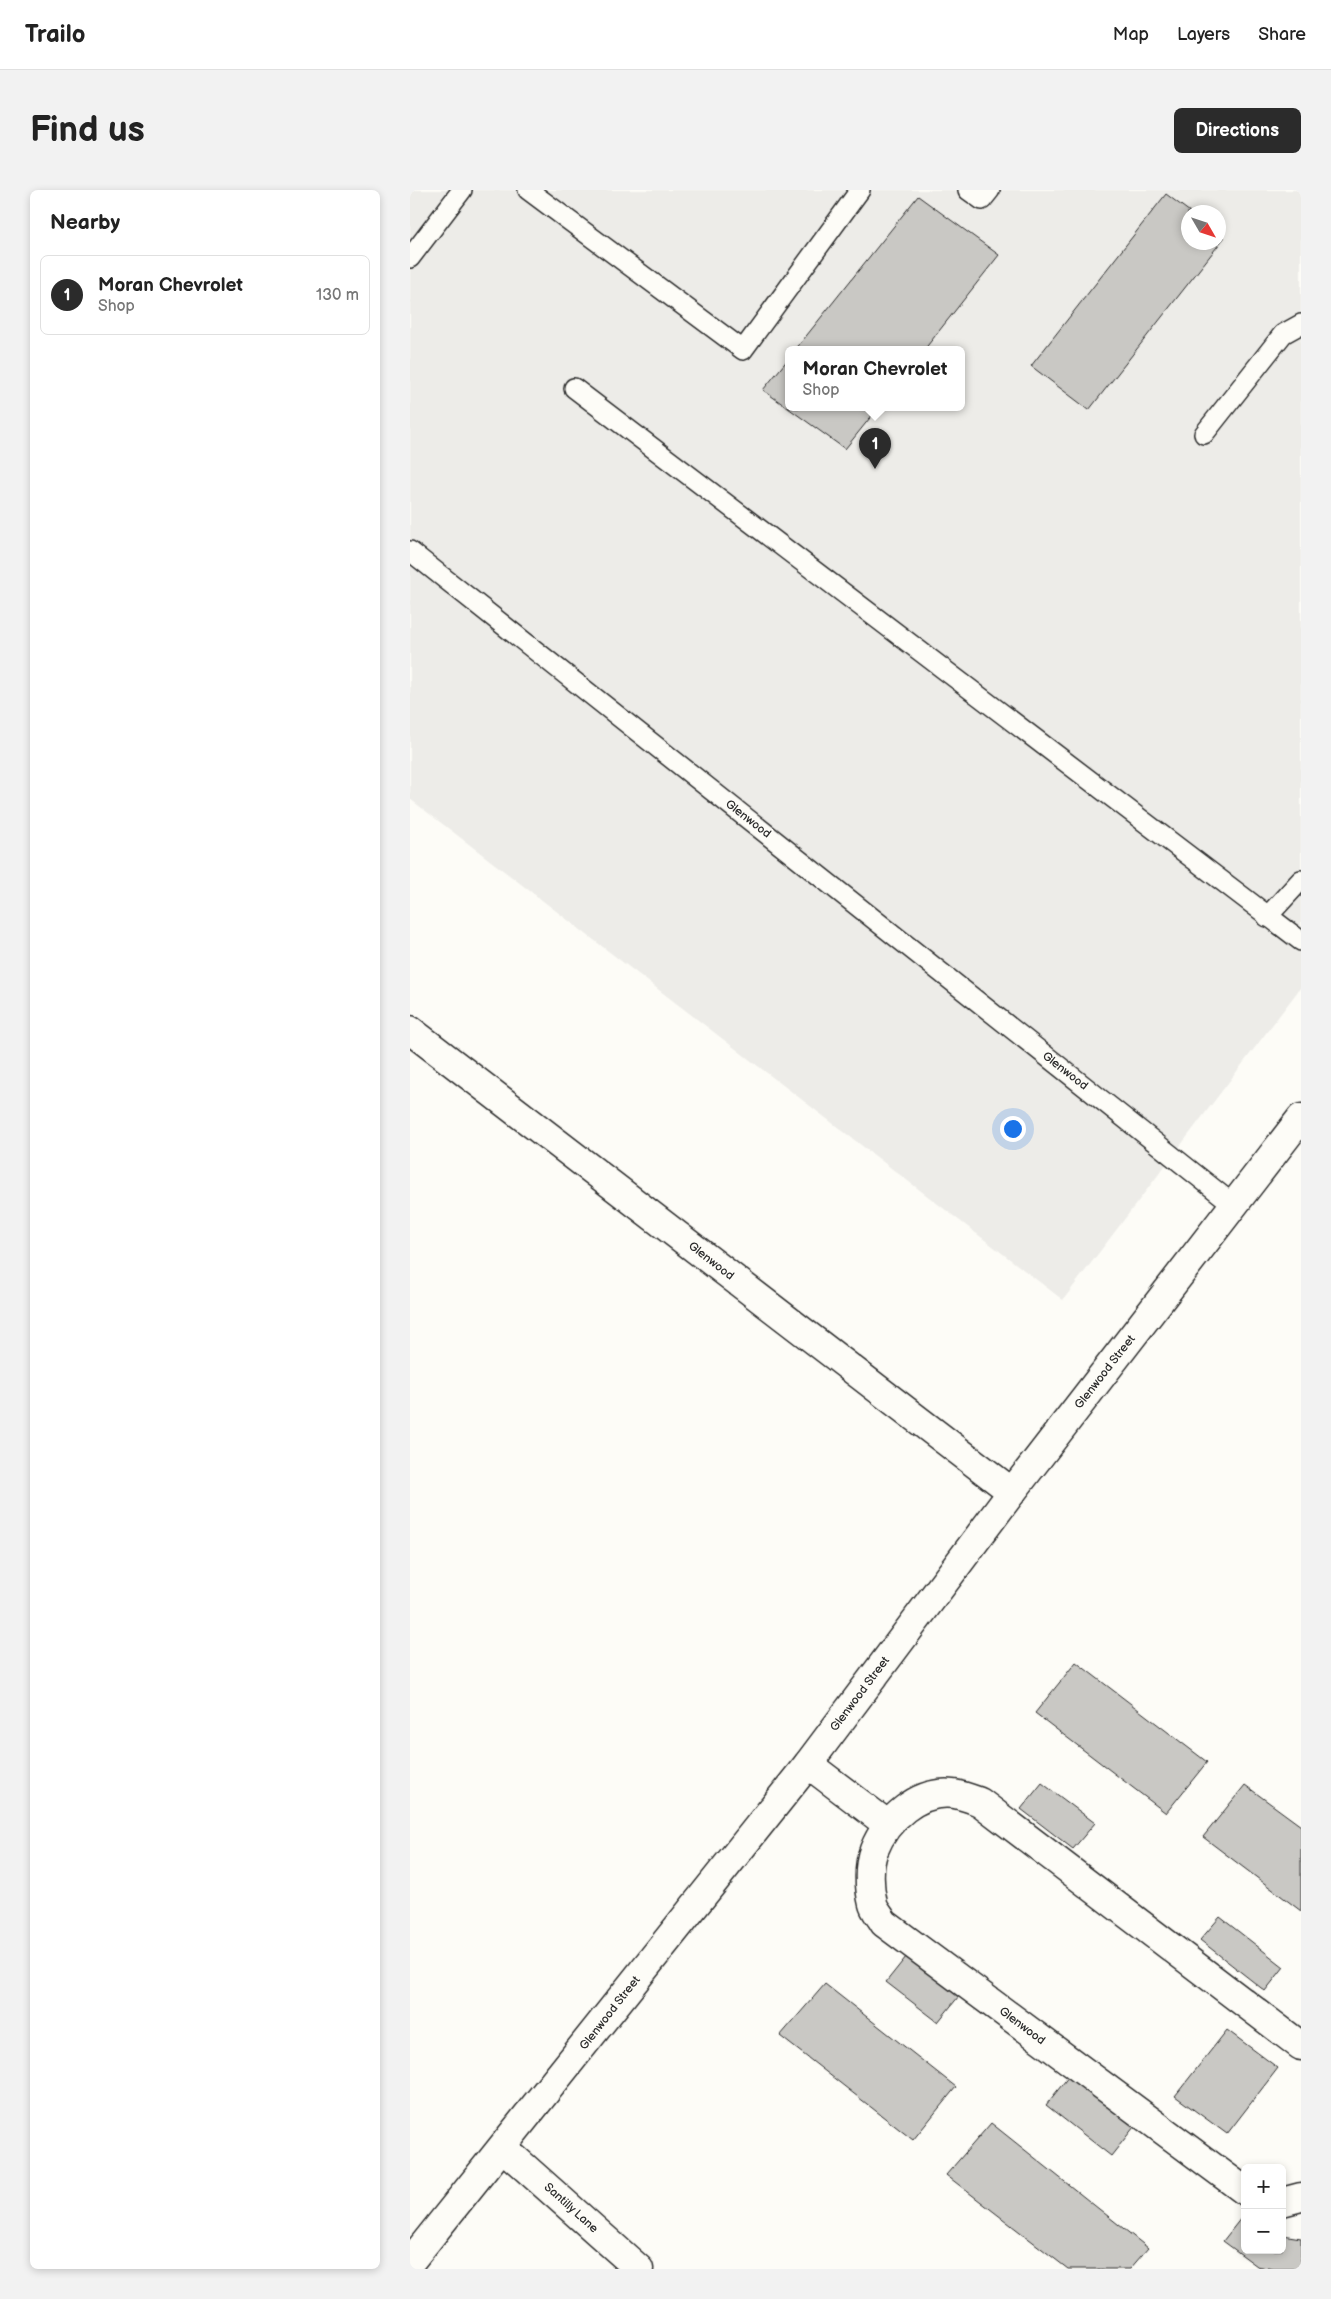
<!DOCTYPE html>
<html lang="en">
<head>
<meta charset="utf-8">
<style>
  :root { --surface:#fff; --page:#f2f2f2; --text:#222; --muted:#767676; --line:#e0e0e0; --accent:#2b2b2b }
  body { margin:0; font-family:"Balsamiq Sans",sans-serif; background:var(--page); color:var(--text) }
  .controls { position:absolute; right:15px; bottom:15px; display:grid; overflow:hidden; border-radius:8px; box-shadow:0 2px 8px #0003 }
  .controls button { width:45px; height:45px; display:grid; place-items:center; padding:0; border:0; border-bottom:1px solid var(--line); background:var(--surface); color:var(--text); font:25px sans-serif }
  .compass { position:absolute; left:771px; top:15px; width:45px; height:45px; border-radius:50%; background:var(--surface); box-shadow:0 2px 8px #0003; rotate:129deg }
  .you { position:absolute; left:602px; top:938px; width:18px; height:18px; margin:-12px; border:4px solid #fff; border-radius:50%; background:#1a73e8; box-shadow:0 0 0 8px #1a73e833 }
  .badge { display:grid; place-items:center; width:32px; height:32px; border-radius:50%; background:var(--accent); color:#fff; font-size:16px; font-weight:700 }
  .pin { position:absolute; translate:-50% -41px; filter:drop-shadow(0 1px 2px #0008) }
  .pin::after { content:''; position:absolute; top:26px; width:18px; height:15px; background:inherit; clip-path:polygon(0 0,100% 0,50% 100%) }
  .popup { position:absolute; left:375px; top:156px; width:180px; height:65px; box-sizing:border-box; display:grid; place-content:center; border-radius:8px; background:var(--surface); filter:drop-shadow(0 1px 4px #0005); font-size:16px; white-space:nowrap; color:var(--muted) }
  .popup b { font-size:19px; color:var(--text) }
  .popup::after { content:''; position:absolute; left:50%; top:100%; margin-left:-10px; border:10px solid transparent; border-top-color:var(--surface) }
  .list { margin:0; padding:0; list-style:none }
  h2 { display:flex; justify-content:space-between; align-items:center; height:65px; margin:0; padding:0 20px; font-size:21px }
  h2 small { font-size:16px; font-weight:400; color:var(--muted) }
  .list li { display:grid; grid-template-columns:32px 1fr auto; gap:15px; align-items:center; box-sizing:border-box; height:80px; margin:0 10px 10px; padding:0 10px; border:1px solid var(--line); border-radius:8px }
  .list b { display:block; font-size:19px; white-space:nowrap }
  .list p { margin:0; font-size:16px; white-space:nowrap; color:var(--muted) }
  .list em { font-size:16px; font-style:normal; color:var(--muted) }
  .map { position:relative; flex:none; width:891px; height:2079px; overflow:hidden; border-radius:8px }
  header { display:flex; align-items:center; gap:30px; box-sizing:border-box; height:70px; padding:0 25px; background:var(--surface); border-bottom:1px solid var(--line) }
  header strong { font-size:24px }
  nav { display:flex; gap:28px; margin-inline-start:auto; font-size:18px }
  .intro { display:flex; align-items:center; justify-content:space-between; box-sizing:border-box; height:120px; padding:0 30px }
  h1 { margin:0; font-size:35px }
  .button { padding:12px 22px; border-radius:8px; background:var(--accent); color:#fff; font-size:18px; font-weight:700 }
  main { display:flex; gap:30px; padding:0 30px }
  aside { flex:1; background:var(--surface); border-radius:8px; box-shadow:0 2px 8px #0003 }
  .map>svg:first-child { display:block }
  .built { fill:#edece8; fill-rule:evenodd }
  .building { fill:#c9c8c4; stroke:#2b2b2b }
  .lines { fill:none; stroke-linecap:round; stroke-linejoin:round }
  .service-casing { stroke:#2b2b2b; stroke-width:22 }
  .minor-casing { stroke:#2b2b2b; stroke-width:31 }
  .tertiary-casing { stroke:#2b2b2b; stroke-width:31 }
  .service { stroke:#fdfcf7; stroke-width:19 }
  .minor { stroke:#fdfcf7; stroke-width:28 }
  .tertiary { stroke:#fdfcf7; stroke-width:28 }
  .labels { text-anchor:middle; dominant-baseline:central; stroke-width:4; stroke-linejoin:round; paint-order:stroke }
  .street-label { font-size:12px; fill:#2b2b2b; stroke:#fdfcf7 }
</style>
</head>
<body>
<header>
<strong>Trailo</strong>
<nav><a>Map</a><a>Layers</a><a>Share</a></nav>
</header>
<div class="intro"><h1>Find us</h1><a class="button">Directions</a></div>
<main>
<aside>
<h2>Nearby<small></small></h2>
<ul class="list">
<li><span class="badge">1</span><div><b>Moran Chevrolet</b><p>Shop</p></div><em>130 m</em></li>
</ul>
</aside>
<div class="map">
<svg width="891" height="2079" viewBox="0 0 891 2079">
  <rect width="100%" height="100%" fill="#fdfcf7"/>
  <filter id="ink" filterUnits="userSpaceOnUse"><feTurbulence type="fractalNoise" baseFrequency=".02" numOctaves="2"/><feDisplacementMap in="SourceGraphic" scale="10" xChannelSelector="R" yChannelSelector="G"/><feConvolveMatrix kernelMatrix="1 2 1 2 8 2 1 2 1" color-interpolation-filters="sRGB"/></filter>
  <g filter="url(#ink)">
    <path class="built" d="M0 0H891V797L653 1110 0 609ZM778 22H808V52H778ZM379 160H551V218H379Z"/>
    <g class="building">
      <path d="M756 4 780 22H778V52H808V44L814 48 679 220 621 176Z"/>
      <path d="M508 6 589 65 514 160H385Z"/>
      <path d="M379 168V218H468L435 259 353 200Z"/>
      <path d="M666 1472 797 1572 756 1623 625 1523Z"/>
      <path d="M632 1593 685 1633 663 1659 611 1619Z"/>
      <path d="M835 1595 891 1636V1721L793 1647Z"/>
      <path d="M810 1727 874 1777 855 1801 790 1750Z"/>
      <path d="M496 1767 549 1806 528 1832 476 1792Z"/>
      <path d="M415 1794 546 1897 503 1950 370 1846Z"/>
      <path d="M817 1840 868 1878 817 1944 765 1906Z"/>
      <path d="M659 1886 724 1937 701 1966 636 1915Z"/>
      <path d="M581 1933 738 2058 720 2079H658L536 1985Z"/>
      <path d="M835 2023V2060H872V2045L891 2048V2079H863L847 2076 813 2051Z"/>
    </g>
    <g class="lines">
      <defs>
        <g id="service">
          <path d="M118 0 333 160 450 0"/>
          <path d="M558 0 572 10 580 0"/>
          <path d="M0 68 52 0"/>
          <path d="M164 198 891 751"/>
          <path d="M794 244 873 144 891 134"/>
          <path d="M0 361 824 1015"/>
          <path d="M857 727 891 690"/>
        </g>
        <g id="minor">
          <path d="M0 840 602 1302"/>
          <path d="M398 1574 477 1634"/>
          <path d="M93 1958 229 2079"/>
          <path d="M835 2001 474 1733C471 1727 464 1720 463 1714 459 1698 458 1675 464 1660 476 1630 508 1599 544 1604 552 1605 562 1609 570 1612L891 1856"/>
          <path d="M872 2012 891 2007"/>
        </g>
        <path id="tertiary" d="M0 2072 398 1574 602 1302 891 928"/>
      </defs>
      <use href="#service" class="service-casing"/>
      <use href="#minor" class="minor-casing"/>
      <use href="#tertiary" class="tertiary-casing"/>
      <use href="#service" class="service"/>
      <use href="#minor" class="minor"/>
      <use href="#tertiary" class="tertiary"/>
    </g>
  </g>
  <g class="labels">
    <g class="street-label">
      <text transform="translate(338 629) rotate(38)">Glenwood</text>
      <text transform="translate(655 881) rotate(38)">Glenwood</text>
      <text transform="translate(301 1071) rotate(38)">Glenwood</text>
      <text transform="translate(695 1182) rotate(-52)">Glenwood Street</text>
      <text transform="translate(450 1504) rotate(-53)">Glenwood Street</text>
      <text transform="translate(200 1823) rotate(-52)">Glenwood Street</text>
      <text transform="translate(612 1836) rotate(37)">Glenwood</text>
      <text transform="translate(161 2018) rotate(42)">Santilly Lane</text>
    </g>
  </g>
</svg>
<div class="controls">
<button>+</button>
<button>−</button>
</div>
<svg class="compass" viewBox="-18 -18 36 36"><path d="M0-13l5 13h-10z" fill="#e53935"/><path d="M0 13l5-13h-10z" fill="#767676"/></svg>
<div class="you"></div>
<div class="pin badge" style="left:465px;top:279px">1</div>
<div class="popup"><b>Moran Chevrolet</b>Shop</div>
</div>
</main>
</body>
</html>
